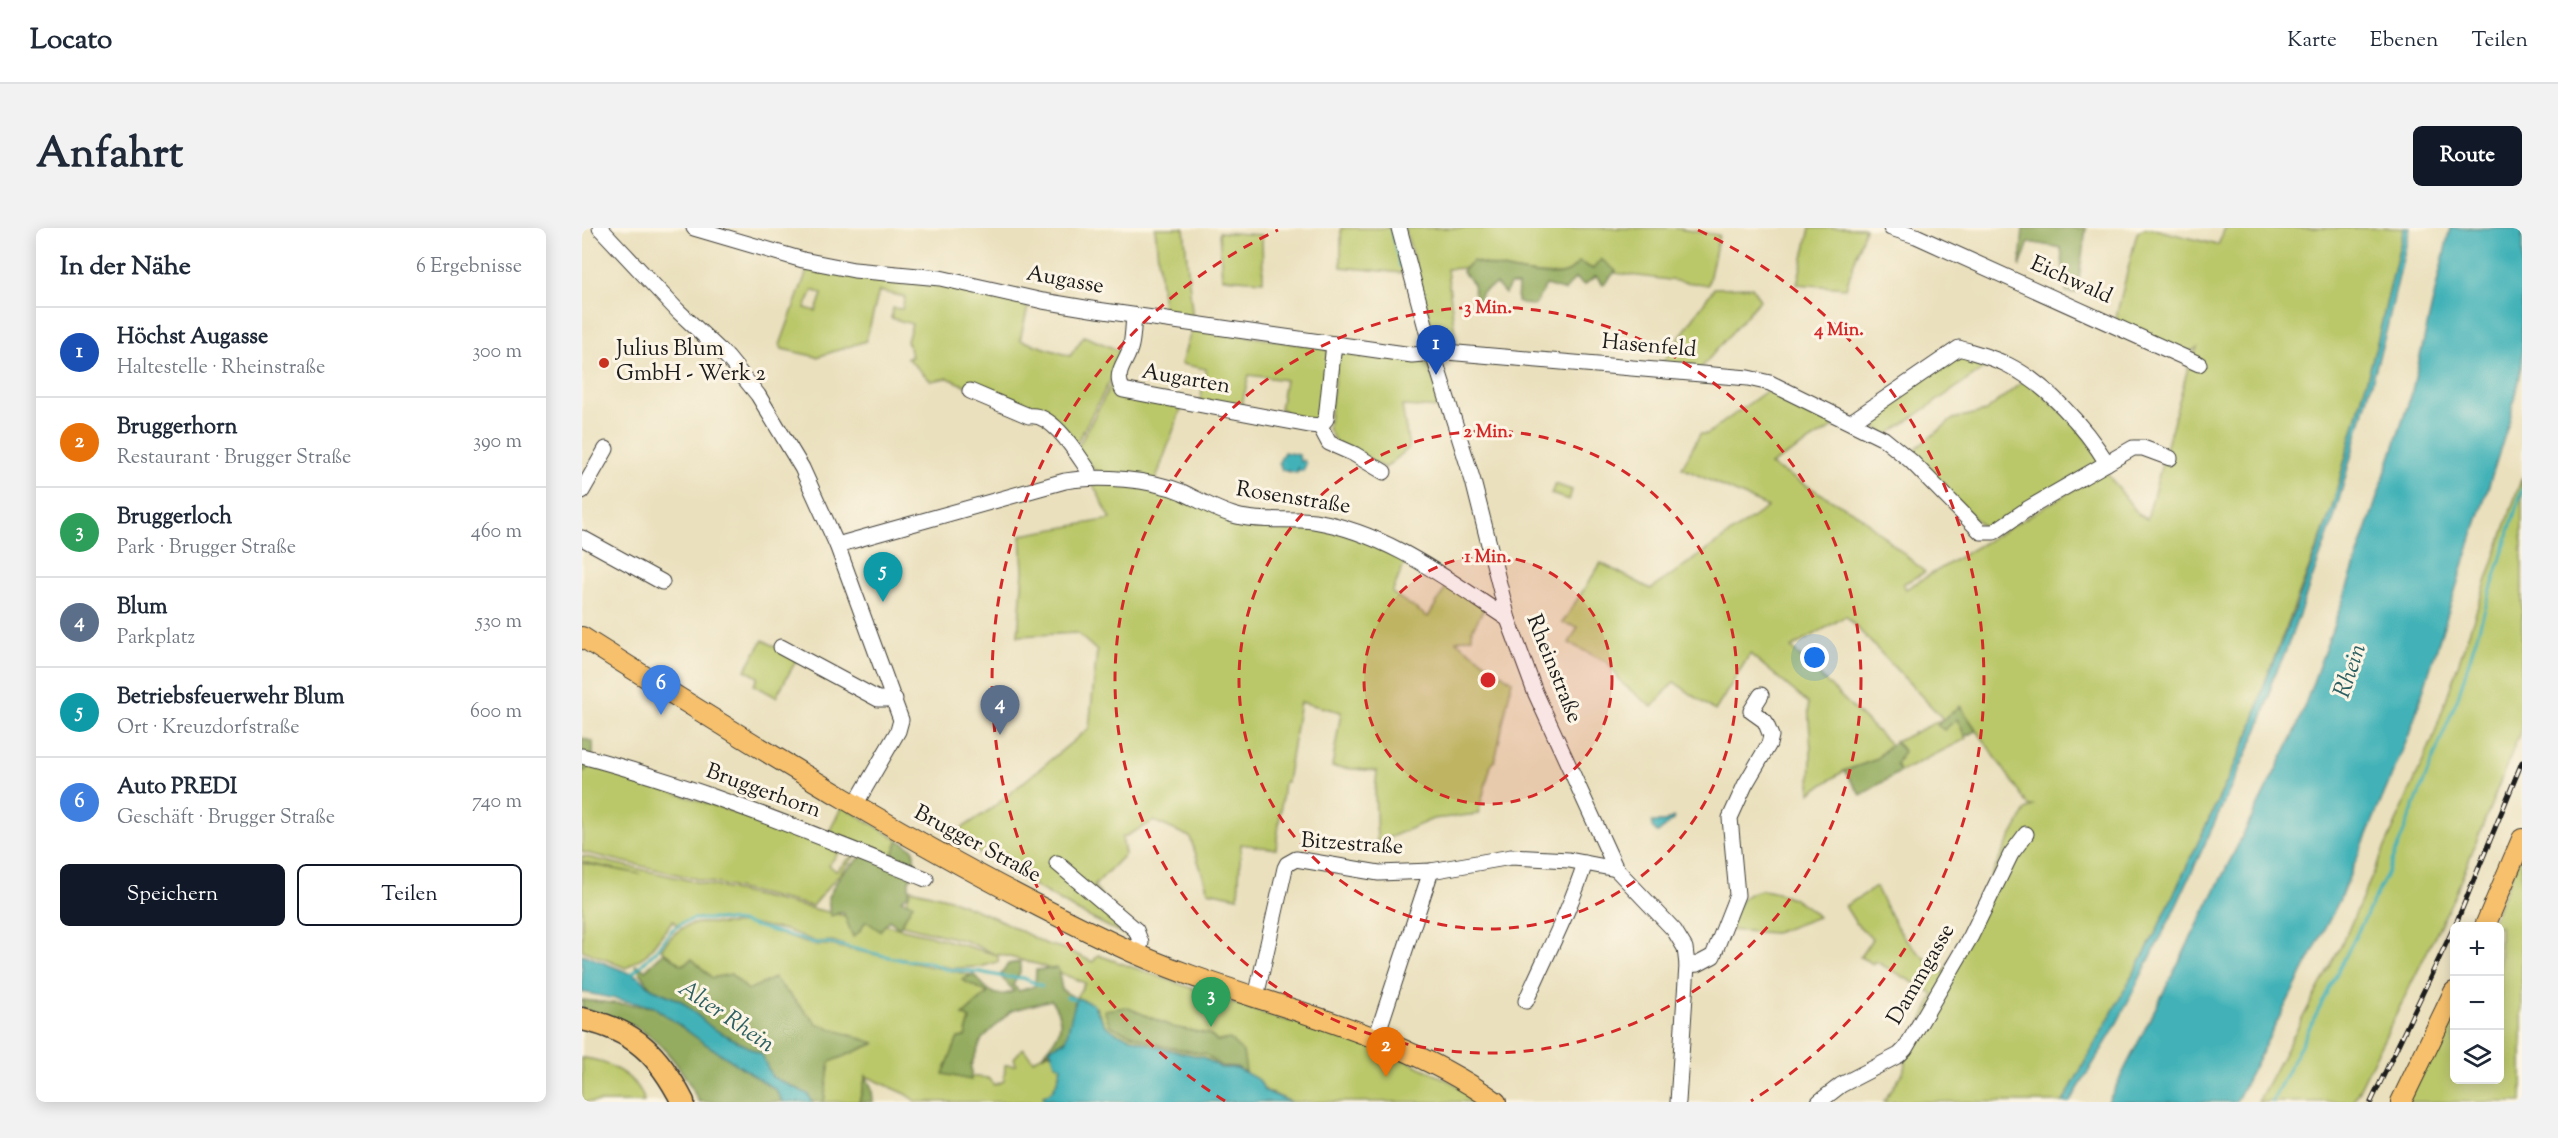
<!DOCTYPE html>
<html lang="de">
<head>
<meta charset="utf-8">
<style>
  :root { --surface:#fff; --page:#f2f2f3; --text:#1f2937; --muted:#747a83; --line:#e0e1e3; --accent:#111827 }
  body { margin:0; font-family:"Sorts Mill Goudy",serif; background:var(--page); color:var(--text) }
  .controls { position:absolute; right:18px; bottom:18px; display:grid; overflow:hidden; border-radius:9px; box-shadow:0 3px 15px #0003 }
  .controls button { width:54px; height:54px; display:grid; place-items:center; padding:0; border:0; border-bottom:2px solid var(--line); background:var(--surface); color:var(--text); font:30px sans-serif }
  .you { position:absolute; left:1233px; top:430px; width:21px; height:21px; margin:-15px; border:4px solid #fff; border-radius:50%; background:#1a73e8; box-shadow:0 0 0 9px #1a73e833 }
  .badge { display:grid; place-items:center; width:39px; height:39px; border-radius:50%; background:var(--accent); color:#fff; font-size:20px; font-weight:700 }
  .pin { position:absolute; translate:-50% -50px; filter:drop-shadow(0 2px 3px #0008) }
  .pin::after { content:''; position:absolute; top:32px; width:21px; height:18px; background:inherit; clip-path:polygon(0 0,100% 0,50% 100%) }
  .list { margin:0; padding:0; list-style:none }
  h2 { display:flex; justify-content:space-between; align-items:center; height:78px; margin:0; padding:0 24px; font-size:26px }
  h2 small { font-size:20px; font-weight:400; color:var(--muted) }
  .list li { display:grid; grid-template-columns:39px 1fr auto; gap:18px; align-items:center; box-sizing:border-box; height:90px; padding:0 24px; border-top:2px solid var(--line) }
  .list b { display:block; font-size:22px; white-space:nowrap }
  .list p { margin:0; font-size:20px; white-space:nowrap; color:var(--muted) }
  .list em { font-size:20px; font-style:normal; color:var(--muted) }
  .actions { display:flex; gap:12px; padding:18px 24px }
  .actions a { flex:1; padding:14px 0; border:2px solid var(--accent); border-radius:9px; text-align:center; font-size:21px; color:var(--accent) }
  .actions .main { background:var(--accent); color:#fff }
  .icon { flex:none; width:33px; height:33px; fill:none; stroke:currentColor; stroke-width:2; stroke-linecap:round; stroke-linejoin:round }
  .map { position:relative; flex:none; width:1940px; height:874px; overflow:hidden; border-radius:9px }
  header { display:flex; align-items:center; gap:36px; box-sizing:border-box; height:84px; padding:0 30px; background:var(--surface); border-bottom:2px solid var(--line) }
  header strong { font-size:28px }
  nav { display:flex; gap:33px; margin-inline-start:auto; font-size:21px }
  .intro { display:flex; align-items:center; justify-content:space-between; box-sizing:border-box; height:144px; padding:0 36px }
  h1 { margin:0; font-size:42px }
  .button { padding:15px 27px; border-radius:9px; background:var(--accent); color:#fff; font-size:21px; font-weight:700 }
  main { display:flex; gap:36px; padding:0 36px }
  aside { flex:1; background:var(--surface); border-radius:9px; box-shadow:0 3px 15px #0003 }
  .map>svg:first-child { display:block }
  .green { fill:#bbc86a; stroke:#6c7243; stroke-width:1.5; fill-rule:evenodd }
  .forest { fill:#94ac5e; stroke:#58643d; stroke-width:1.5 }
  .water { fill:#42b2b8; stroke:#2f676a; stroke-width:1.5 }
  .lines { fill:none; stroke-linecap:round; stroke-linejoin:round }
  .stream { stroke:#42b2b8; stroke-width:3 }
  .minor-casing { stroke:#3b3934; stroke-width:17 }
  .major-casing { stroke:#3b3934; stroke-width:22 }
  .highway-casing { stroke:#3b3934; stroke-width:25 }
  .minor { stroke:#fff; stroke-width:15 }
  .major { stroke:#f7c06c; stroke-width:20 }
  .highway { stroke:#f7c06c; stroke-width:22 }
  .rail-casing { stroke:#1c1c1c; stroke-width:5 }
  .rail { stroke:#fcf5e5; stroke-width:3; stroke-dasharray:9; stroke-linecap:butt }
  .ring { fill:none; stroke:#d62828; stroke-width:3; stroke-dasharray:10 8 }
  .poi-dot { fill:#c8321e; stroke:#fcf5e5; stroke-width:2 }
  .labels { text-anchor:middle; dominant-baseline:central; stroke-width:6; stroke-linejoin:round; paint-order:stroke }
  .street-label { font-size:22px; fill:#1c1c1c; stroke:#fcf5e5 }
  .poi-label { font-size:22px; fill:#1c1c1c; stroke:#fcf5e5; text-anchor:start }
  .water-label { font-size:24px; font-style:italic; fill:#2d6062; stroke:#fcf5e5 }
  .centre { fill:#d62828; stroke:#fcf5e5; stroke-width:3 }
  .ring-label { font-size:18px; text-anchor:middle; font-weight:bold; fill:#d62828; stroke:#fcf5e5; stroke-width:6; stroke-linejoin:round; paint-order:stroke }
</style>
</head>
<body>
<header>
<strong>Locato</strong>
<nav><a>Karte</a><a>Ebenen</a><a>Teilen</a></nav>
</header>
<div class="intro"><h1>Anfahrt</h1><a class="button">Route</a></div>
<main>
<aside>
<h2>In der Nähe<small>6 Ergebnisse</small></h2>
<ul class="list">
<li><span class="badge" style="background:#1a4fb4">1</span><div><b>Höchst Augasse</b><p>Haltestelle · Rheinstraße</p></div><em>300 m</em></li>
<li><span class="badge" style="background:#e8710a">2</span><div><b>Bruggerhorn</b><p>Restaurant · Brugger Straße</p></div><em>390 m</em></li>
<li><span class="badge" style="background:#2e9e5b">3</span><div><b>Bruggerloch</b><p>Park · Brugger Straße</p></div><em>460 m</em></li>
<li><span class="badge" style="background:#5c6f8a">4</span><div><b>Blum</b><p>Parkplatz</p></div><em>530 m</em></li>
<li><span class="badge" style="background:#0f9aa8">5</span><div><b>Betriebsfeuerwehr Blum</b><p>Ort · Kreuzdorfstraße</p></div><em>600 m</em></li>
<li><span class="badge" style="background:#3f7fe0">6</span><div><b>Auto PREDI</b><p>Geschäft · Brugger Straße</p></div><em>740 m</em></li>
</ul>
<div class="actions"><a class="main">Speichern</a><a>Teilen</a></div>
</aside>
<div class="map">
<svg width="1940" height="874" viewBox="0 0 1940 874">
  <rect width="100%" height="100%" fill="#fcf5e5"/>
  <filter id="ink" filterUnits="userSpaceOnUse"><feTurbulence type="fractalNoise" baseFrequency=".0167" numOctaves="2"/><feDisplacementMap in="SourceGraphic" scale="12" xChannelSelector="R" yChannelSelector="G"/><feConvolveMatrix kernelMatrix="1 2 1 2 8 2 1 2 1" color-interpolation-filters="sRGB"/></filter>
  <filter id="wash" filterUnits="userSpaceOnUse"><feTurbulence type="fractalNoise" baseFrequency=".008" numOctaves="4" result="noise"/><feDisplacementMap in="SourceGraphic" scale="24" xChannelSelector="R" yChannelSelector="G"/><feGaussianBlur stdDeviation="1.35" result="paint"/><feColorMatrix in="noise" values="0 0 0 0 0 0 0 0 0 0 0 0 0 0 0 0 0 1.4 0 .05"/><feComposite in="paint" operator="in"/></filter>
  <g filter="url(#wash)">
    <rect width="100%" height="100%" fill="#eae0bd"/>
    <g class="green">
      <path d="M573 0H602L611 94 582 89Z"/>
      <path d="M759 0H811L823 42 820 45 759 39Z"/>
      <path d="M823 0H1091L1137 7 1126 57 1032 45 1033 43 1011 41 997 35C994 37 990 42 986 44 967 53 911 38 890 33L883 40 865 41 875 122 856 119Z"/>
      <path d="M1228 0H1283L1264 60 1215 56Z"/>
      <path d="M1568 0 1636 17 1643 0H1822L1795 115 1749 283 1683 454 1669 502 1572 708 1481 874H1301L1321 845 1326 824 1352 766 1293 733 1291 736 1278 729 1290 711 1273 694 1263 678 1294 659C1315 701 1321 717 1362 744L1424 618 1444 582 1451 578H1447L1378 478 1355 497 1375 491 1384 511 1318 544 1314 536 1322 523 1313 514 1361 491 1264 388 1209 420 1308 516 1293 532 1262 543 1228 565 1229 523 1226 475 1168 426 1133 483 1092 454 1070 479 1041 456 1026 435 987 415 996 399 980 395 1019 335 1069 361 1186 279 1100 240 1118 206H1125L1190 159 1260 194 1188 237 1277 287 1343 344 1321 356 1324 361 1523 243 1557 287 1565 291 1607 136 1615 120 1609 123 1599 124 1537 95 1534 89 1555 5 1560 1Z"/>
      <path d="M637 4 680 7 681 53 640 50Z"/>
      <path d="M227 37 334 49 447 75 438 112 488 128 502 108 543 125 493 218C479 200 458 173 434 180L366 150 349 153 325 130 330 129 325 113 330 96 309 90 311 80 320 81 323 69 297 63 284 113 235 129 200 121 198 117ZM231 62 240 66 234 83 223 80Z"/>
      <path d="M1170 59 1178 72 1118 141 1078 138 1132 60Z"/>
      <path d="M610 100 744 120 746 126 741 181 734 193 700 188 702 182 698 181 703 152 667 147 659 180 618 174 624 141 599 136Z"/>
      <path d="M761 122 846 133 862 180 820 178 827 220 803 240 754 215 746 200 756 125Z"/>
      <path d="M1385 126 1410 135 1305 207 1283 191 1372 128Z"/>
      <path d="M1444 151 1495 198 1519 233 1404 301 1327 226 1371 191 1404 183Z"/>
      <path d="M531 153 600 178 573 254 516 246 495 221Z"/>
      <path d="M1940 249V499L1873 667 1771 874H1676L1761 714 1850 513Z"/>
      <path d="M509 253 578 262 623 279 752 301 825 329 810 365 846 389 866 356 903 379 890 402V409L874 413 930 453 913 533 909 537 896 586 851 591 795 615 793 565 795 543 750 539 759 484 718 474 705 554H702L694 621 659 616 656 669 626 663 608 609 572 593 540 610 543 626 512 658 553 709 551 711 497 684 368 608 409 581 507 500 515 423 495 405 436 408 441 343 439 307 529 291Z"/>
      <path d="M973 256 990 262 987 272 969 266Z"/>
      <path d="M181 412 215 431 194 469 172 457 176 449 163 442Z"/>
      <path d="M0 534 260 620 247 637 254 643 272 626 273 628 230 678 0 624Z"/>
      <path d="M260 578 317 612 308 633 245 608Z"/>
      <path d="M1940 624V874H1825L1872 781V852H1918V698H1908Z"/>
      <path d="M0 628 347 707 415 727 384 713 316 696 329 661 368 671 418 692 464 716 483 721 511 734 516 727 688 788 784 813 890 864 897 874H709L683 862 677 852 651 839 639 840 621 829 582 821 535 805 523 797 514 779 496 770 493 771 503 755 458 737 416 726V734L398 739 370 740 278 723 251 713 234 714 204 702 168 696 230 717H247L389 747 381 752 406 764 381 787 388 791 383 809 376 810 362 846 406 850 412 857 422 853 423 837H434L432 830 441 820 451 832 468 824 479 839 473 859 468 866 474 874H334L324 866 284 848 277 874H242L247 834 292 816 235 796 192 751 166 762 149 746 130 750 110 731 100 737 79 721C109 680 127 701 164 695L115 690 94 697 91 692 65 726 44 740 0 722V635L58 646 0 634Z"/>
      <path d="M1179 662C1200 664 1222 673 1236 689L1193 705 1145 702C1154 683 1156 666 1179 662Z"/>
      <path d="M0 830C21 830 60 851 62 874H0Z"/>
    </g>
    <g class="forest">
      <path d="M1441 0H1504L1495 65 1484 64 1479 20 1447 14 1438 39Z"/>
      <path d="M1019 31 1034 43 1021 57 1014 48 1002 57 993 50 983 63 964 57 952 78 935 74 936 57H928L923 66 914 56 900 64 894 76 891 56 880 43 890 33C910 38 967 53 986 44 990 42 994 37 997 34L1011 41Z"/>
      <path d="M1378 478 1395 503 1383 508 1375 491 1362 502 1355 497Z"/>
      <path d="M0 510 11 514C12 526 11 534 2 544L0 542Z"/>
      <path d="M1313 514 1322 523 1314 536 1318 544 1279 567 1262 543 1293 532Z"/>
      <path d="M317 612 332 622V632L337 639 327 652V666L319 672 331 676 317 700 307 692 298 703 284 693 277 704 271 709 261 684 248 688 246 669 259 646 290 620 308 632Z"/>
      <path d="M82 724 100 737 110 731 130 750 149 746 166 762 192 750 235 796 293 815 248 834 242 874H230L226 866 190 849 179 826 130 800 99 773 69 760 53 737 63 742Z"/>
      <path d="M438 734V744L431 757 437 763 453 758 454 742 476 740 480 762 493 770 491 790 484 812 460 827C477 807 486 796 469 772L429 783 400 811 389 837V852L361 846 376 810 383 809 388 791 381 787 406 765 380 752 391 746C405 760 411 773 432 763L418 748 426 736Z"/>
      <path d="M0 772 72 779 122 815 193 861 201 874H117C102 843 79 809 45 795 31 790 15 786 0 781Z"/>
      <path d="M544 779 591 799 627 806 635 813 648 811 661 824 664 843H661L655 839 639 838 623 826 580 818 535 801 528 797 522 782Z"/>
      <path d="M284 848 290 861 291 874H277Z"/>
    </g>
    <g class="water">
      <path d="M1822 0H1828L1804 104 1751 293 1703 425 1689 455 1688 469 1676 501 1590 687 1531 803 1488 874H1481L1572 708 1669 502 1683 454 1715 376 1749 283 1795 115Z"/>
      <path d="M1868 0H1940V134L1928 191 1827 507 1757 673 1654 874H1526L1713 504 1763 366 1829 167Z"/>
      <path d="M702 224 717 227 718 234 722 232 724 236 721 243H717L716 240 715 245 700 242 697 234Z"/>
      <path d="M1091 589 1092 591 1076 605 1070 599V594H1083Z"/>
      <path d="M0 726 57 749 69 760 99 773 130 800 179 826 190 849 226 866 230 874H201L193 861 122 815 72 779 0 764Z"/>
      <path d="M496 770 511 776 523 797 535 805 582 821 621 829 639 840H655L677 852 683 863 709 874H474L470 871 463 873 461 868C474 864 476 851 479 839L473 835 468 820 484 812C486 804 492 773 496 770Z"/>
    </g>
    <g class="lines">
      <g class="stream">
        <path d="M809 0 818 38"/>
        <path d="M47 749 73 724 90 702 100 695 112 691H134L159 694 233 715H248L320 732 345 734 363 741 398 744 423 749 441 750 460 758"/>
        <path d="M485 769 493 771"/>
        <path d="M1690 874 1804 648 1876 469 1940 261"/>
      </g>
    </g>
  </g>
  <g filter="url(#ink)">
    <g class="lines">
      <defs>
        <g id="minor">
          <path d="M18 0 96 83 146 130 176 167 220 240 255 317 319 492 316 503 273 577"/>
          <path d="M112 0 221 32 272 42 358 50 461 73 515 82 830 127 864 124 1166 150 1188 155 1302 211 1329 233 1399 304H1412L1447 280 1551 220H1561L1588 230"/>
          <path d="M817 0 851 126 891 253 926 391 953 464 1034 641 1092 702 1103 720 1105 737 1096 874"/>
          <path d="M1309 0 1334 8 1617 136"/>
          <path d="M552 88C551 97 551 108 549 117 546 134 530 144 541 162L727 197 738 198 744 191 752 116"/>
          <path d="M388 163 447 188C470 184 495 226 507 243V249"/>
          <path d="M1269 194 1377 120C1393 125 1410 129 1426 137 1464 156 1503 199 1525 235"/>
          <path d="M738 198 747 215 772 226 802 244"/>
          <path d="M0 263 24 221"/>
          <path d="M0 310 80 354"/>
          <path d="M255 317 483 253C517 247 568 251 600 264 619 273 639 285 659 289 683 294 708 290 732 293 806 305 865 351 926 391"/>
          <path d="M199 419 296 471H313"/>
          <path d="M0 528C118 559 231 606 344 651"/>
          <path d="M475 635 554 702 559 715 555 726"/>
          <path d="M1105 737 1116 736 1131 728 1155 667 1148 590 1163 557 1187 516 1189 508 1183 493 1169 483 1179 467"/>
          <path d="M674 769 703 640 705 636 714 631 797 645 849 643 929 629 987 632 1034 641"/>
          <path d="M944 773C964 727 988 682 1003 635"/>
          <path d="M794 810 849 643"/>
          <path d="M1237 874 1259 857 1317 827 1323 821 1389 708 1429 626 1444 606"/>
        </g>
        <g id="major">
          <path d="M0 409C173 518 348 628 533 716 657 776 801 792 914 874"/>
          <path d="M1903 698 1940 611"/>
          <path d="M1819 874 1872 764"/>
        </g>
        <path id="highway" d="M0 791C53 802 77 827 101 874"/>
      </defs>
      <use href="#minor" class="minor-casing"/>
      <use href="#major" class="major-casing"/>
      <use href="#highway" class="highway-casing"/>
      <use href="#minor" class="minor"/>
      <use href="#major" class="major"/>
      <use href="#highway" class="highway"/>
      <defs>
        <g id="rail">
          <path d="M1873 698 1940 534"/>
          <path d="M1789 874 1872 699"/>
        </g>
      </defs>
      <use href="#rail" class="rail-casing"/>
      <use href="#rail" class="rail"/>
    </g>
  </g>
  <circle cx="906" cy="452" r="124" fill="#d62828" fill-opacity=".12"/>
  <g class="ring">
    <circle cx="906" cy="452" r="124"/>
    <circle cx="906" cy="452" r="249"/>
    <circle cx="906" cy="452" r="373"/>
    <path d="M643 873A497 497 0 0 1 696 2M1116 2A497 497 0 0 1 1169 873"/>
  </g>
  <circle class="poi-dot" cx="22" cy="135" r="6"/>
  <g class="labels">
    <g class="street-label">
      <text transform="translate(483 53) rotate(10)">Augasse</text>
      <text transform="translate(1489 53) rotate(24)">Eichwald</text>
      <text transform="translate(1067 119) rotate(5)">Hasenfeld</text>
      <text transform="translate(604 152) rotate(10)">Augarten</text>
      <text transform="translate(711 271) rotate(9)">Rosenstraße</text>
      <text transform="translate(971 441) rotate(68)">Rheinstraße</text>
      <text transform="translate(181 564) rotate(20)">Bruggerhorn</text>
      <text transform="translate(395 617) rotate(28)">Brugger Straße</text>
      <text transform="translate(770 617) rotate(4)">Bitzestraße</text>
      <text transform="translate(1340 747) rotate(-60)">Dammgasse</text>
    </g>
    <g class="poi-label">
      <text x="34" y="122">Julius Blum<tspan x="34" dy="25">GmbH - Werk 2</tspan></text>
    </g>
    <g class="water-label">
      <text transform="translate(1769 443) rotate(-71)">Rhein</text>
      <text transform="translate(144 789) rotate(34)">Alter Rhein</text>
    </g>
  </g>
  <circle cx="906" cy="452" r="9" class="centre"/>
  <g class="ring-label">
    <text x="906" y="85">3 Min.</text>
    <text x="1257" y="107">4 Min.</text>
    <text x="906" y="209">2 Min.</text>
    <text x="906" y="334">1 Min.</text>
  </g>
</svg>
<div class="controls">
<button>+</button>
<button>−</button>
<button><svg class="icon" aria-label="layers" viewBox="0 0 24 24"><path d="M12 4l9 5-9 5-9-5zM3 14l9 5 9-5"/></svg></button>
</div>
<div class="you"></div>
<div class="pin badge" style="left:854px;top:147px;background:#1a4fb4">1</div>
<div class="pin badge" style="left:804px;top:849px;background:#e8710a">2</div>
<div class="pin badge" style="left:629px;top:799px;background:#2e9e5b">3</div>
<div class="pin badge" style="left:418px;top:507px;background:#5c6f8a">4</div>
<div class="pin badge" style="left:301px;top:374px;background:#0f9aa8">5</div>
<div class="pin badge" style="left:79px;top:487px;background:#3f7fe0">6</div>
</div>
</main>
</body>
</html>
